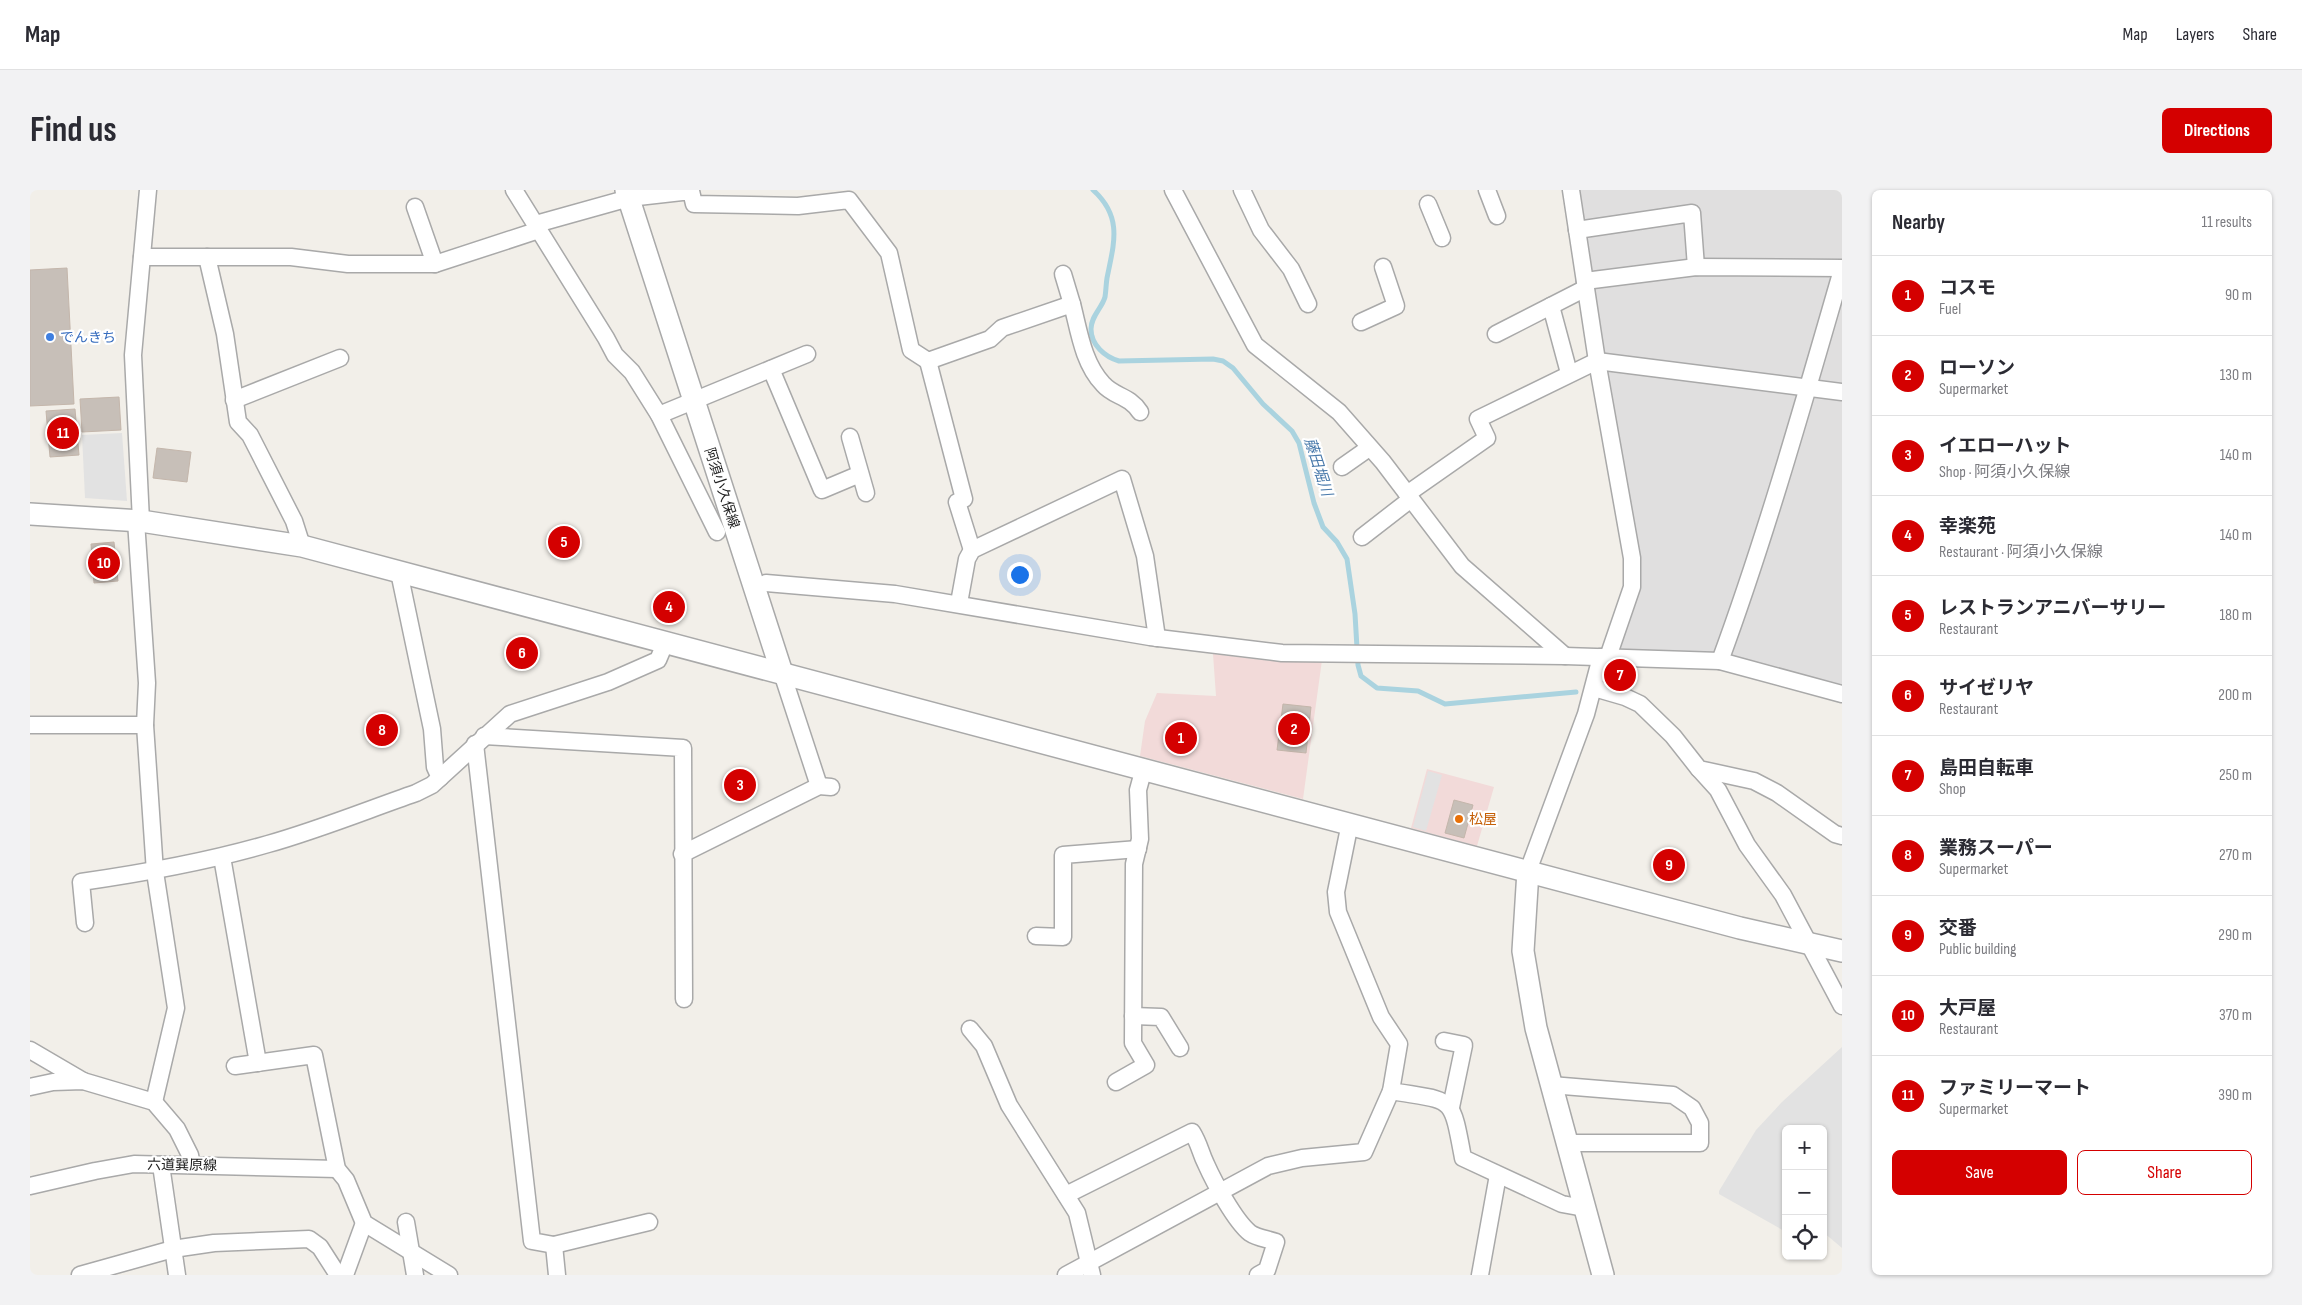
<!DOCTYPE html>
<html lang="en">
<head>
<meta charset="utf-8">
<style>
  :root { --surface:#fff; --page:#f2f2f3; --text:#2b2b33; --muted:#7c7c81; --line:#e1e1e2; --accent:#d40000 }
  body { margin:0; font-family:"Sofia Sans Condensed","Noto Sans JP",sans-serif; background:var(--page); color:var(--text) }
  .controls { position:absolute; right:15px; bottom:15px; display:grid; overflow:hidden; border-radius:8px; box-shadow:0 1px 4px #0004 }
  .controls button { width:45px; height:45px; display:grid; place-items:center; padding:0; border:0; border-bottom:1px solid var(--line); background:var(--surface); color:var(--text); font:25px sans-serif }
  .you { position:absolute; left:989px; top:384px; width:18px; height:18px; margin:-12px; border:4px solid #fff; border-radius:50%; background:#1a73e8; box-shadow:0 0 0 8px #1a73e833 }
  .badge { display:grid; place-items:center; width:32px; height:32px; border-radius:50%; background:var(--accent); color:#fff; font-size:16px; font-weight:700 }
  .pin { position:absolute; translate:-50% -50%; border:2px solid #fff; box-shadow:0 1px 5px #0006 }
  .list { margin:0; padding:0; list-style:none }
  h2 { display:flex; justify-content:space-between; align-items:center; height:65px; margin:0; padding:0 20px; font-size:21px }
  h2 small { font-size:16px; font-weight:400; color:var(--muted) }
  .list li { display:grid; grid-template-columns:32px 1fr auto; gap:15px; align-items:center; box-sizing:border-box; height:80px; padding:0 20px; border-top:1px solid var(--line) }
  .list b { display:block; font-size:19px; white-space:nowrap }
  .list p { margin:0; font-size:16px; white-space:nowrap; color:var(--muted) }
  .list em { font-size:16px; font-style:normal; color:var(--muted) }
  .actions { display:flex; gap:10px; padding:15px 20px }
  .actions a { flex:1; padding:11px 0; border:1px solid var(--accent); border-radius:8px; text-align:center; font-size:18px; color:var(--accent) }
  .actions .main { background:var(--accent); color:#fff }
  .icon { flex:none; width:28px; height:28px; fill:none; stroke:currentColor; stroke-width:2; stroke-linecap:round; stroke-linejoin:round }
  .map { position:relative; flex:none; width:1812px; height:1085px; overflow:hidden; border-radius:8px }
  header { display:flex; align-items:center; gap:30px; box-sizing:border-box; height:70px; padding:0 25px; background:var(--surface); border-bottom:1px solid var(--line) }
  header strong { font-size:24px }
  nav { display:flex; gap:28px; margin-inline-start:auto; font-size:18px }
  .intro { display:flex; align-items:center; justify-content:space-between; box-sizing:border-box; height:120px; padding:0 30px }
  h1 { margin:0; font-size:35px }
  .button { padding:12px 22px; border-radius:8px; background:var(--accent); color:#fff; font-size:18px; font-weight:700 }
  main { display:flex; gap:30px; padding:0 30px }
  aside { flex:1; background:var(--surface); border-radius:8px; box-shadow:0 1px 4px #0004 }
  .map>svg:first-child { display:block }
  .residential { fill:#e0dfdf }
  .commercial { fill:#f2dad9 }
  .parking { fill:#e2e2e2 }
  .lines { fill:none; stroke-linecap:round; stroke-linejoin:round }
  .stream { stroke:#aad3df; stroke-width:5 }
  .building { fill:#c7bfb8; stroke:#c4b6ab }
  .minor-casing { stroke:#a9a9a9; stroke-width:19 }
  .tertiary-casing { stroke:#a9a9a9; stroke-width:24 }
  .minor { stroke:#fff; stroke-width:16 }
  .tertiary { stroke:#fff; stroke-width:21 }
  .shop-dot { fill:#3f7fe0; stroke:#fff; stroke-width:2 }
  .food-dot { fill:#e8710a; stroke:#fff; stroke-width:2 }
  .labels { text-anchor:middle; dominant-baseline:central; stroke-width:4.5; stroke-linejoin:round; paint-order:stroke }
  .shop-label { font-size:14px; fill:#366cbe; stroke:#fff; text-anchor:start }
  .street-label { font-size:14px; fill:#222; stroke:#fff }
  .food-label { font-size:14px; fill:#c56008; stroke:#fff; text-anchor:start }
  .water-label { font-size:15px; font-style:italic; fill:#4a7aab; stroke:#fff }
</style>
</head>
<body>
<header>
<strong>Map</strong>
<nav><a>Map</a><a>Layers</a><a>Share</a></nav>
</header>
<div class="intro"><h1>Find us</h1><a class="button">Directions</a></div>
<main>
<div class="map">
<svg width="1812" height="1085" viewBox="0 0 1812 1085">
  <rect width="100%" height="100%" fill="#f2efe9"/>
  <path class="residential" d="M1541 0H1812V504L1690 471 1578 467 1602 397Z"/>
  <g class="commercial">
    <path d="M1183 464 1242 471 1292 470 1273 609 1110 566 1115 531 1127 503 1186 506Z"/>
    <path d="M1397 579 1464 597 1447 656 1381 638Z"/>
  </g>
  <g class="parking">
    <path d="M92 243 97 311 55 308 52 245Z"/>
    <path d="M1398 581 1412 585 1396 641 1383 637Z"/>
    <path d="M1812 857V1058L1793 1042V939H1756V1042L1689 1004V1001L1726 940 1752 912Z"/>
  </g>
  <g class="lines">
    <path class="stream" d="M1063 0C1093 27 1084 53 1077 88 1076 94 1076 101 1075 107 1072 118 1061 126 1061 139 1061 155 1075 167 1089 171L1183 169 1193 171 1203 178 1233 214 1262 241 1269 253 1284 313 1293 337 1307 352 1317 369 1325 424 1328 475 1331 486 1347 498 1388 501 1415 514 1546 502"/>
  </g>
  <g class="building">
    <path d="M37 78 44 214 0 216V80Z"/>
    <path d="M89 207 91 240 52 242 50 209Z"/>
    <path d="M45 219 49 265 20 267 16 221Z"/>
    <path d="M127 258 161 262 157 292 123 288Z"/>
    <path d="M84 352 88 391 64 393 61 354Z"/>
    <path d="M1253 514 1281 517 1276 563 1247 560Z"/>
    <path d="M1424 610 1443 615 1434 648 1415 643Z"/>
  </g>
  <g class="lines">
    <defs>
      <g id="minor">
        <path d="M484 0 576 148 585 165 602 182 629 225 687 342"/>
        <path d="M1143 0 1225 155 1309 222 1353 272 1432 376 1535 466"/>
        <path d="M1212 0 1231 40 1261 79 1278 114"/>
        <path d="M1457 0 1467 26"/>
        <path d="M1541 0 1567 171 1602 368V397L1578 467"/>
        <path d="M1398 14 1412 48"/>
        <path d="M385 17 405 74"/>
        <path d="M506 34 599 8 661 1 664 14 768 16 819 10 859 63 881 160 898 171 960 149 972 138 1042 114C1049 141 1053 173 1073 194 1084 207 1099 205 1110 222"/>
        <path d="M1547 40 1662 23 1666 77"/>
        <path d="M112 67H177L195 144 208 232 220 245 264 331 272 356"/>
        <path d="M177 67H261L318 74H405L509 40"/>
        <path d="M1033 84 1042 114"/>
        <path d="M1555 91 1666 77 1812 78"/>
        <path d="M1521 116 1539 183"/>
        <path d="M1331 132 1366 116 1353 77"/>
        <path d="M1466 144 1556 98"/>
        <path d="M898 171 934 309 927 312 942 360"/>
        <path d="M741 179 792 300 830 284"/>
        <path d="M204 210 310 168"/>
        <path d="M629 225 777 164"/>
        <path d="M820 247 836 303"/>
        <path d="M1312 277 1339 258"/>
        <path d="M1377 304 1457 248 1448 229 1567 171 1812 202"/>
        <path d="M106 331 117 493 115 535 125 682 146 818 124 912"/>
        <path d="M111 331 103 165 118 0"/>
        <path d="M1332 347 1381 309"/>
        <path d="M369 382 402 539 405 577 410 588"/>
        <path d="M736 393 865 404 1120 447 1252 463 1535 466 1690 471 1812 504"/>
        <path d="M929 413 937 369 942 360 1092 289 1115 366 1127 448"/>
        <path d="M1690 471C1737 343 1774 211 1812 80"/>
        <path d="M752 483 789 596"/>
        <path d="M1564 498 1595 507 1610 514 1643 546 1669 579 1724 591 1747 603 1805 644 1812 646"/>
        <path d="M0 535H115"/>
        <path d="M454 546 653 558 654 809"/>
        <path d="M445 554 502 1051 524 1055 619 1032"/>
        <path d="M1669 579 1688 600 1717 655 1753 705 1812 816"/>
        <path d="M1320 633 1306 702 1308 722 1351 827 1369 854 1361 901C1424 912 1421 903 1433 968L1532 1014 1554 1018"/>
        <path d="M652 664 789 596 801 597"/>
        <path d="M192 667 228 873"/>
        <path d="M1498 681 1556 524 1571 467"/>
        <path d="M55 733 51 692C114 683 176 672 238 654 288 640 337 620 386 603L402 595 480 524 578 492 628 470 636 451"/>
        <path d="M1006 746 1033 747V665L1108 659"/>
        <path d="M1103 826 1131 827 1150 858"/>
        <path d="M940 839 954 856 979 915 1047 1023 1062 1085"/>
        <path d="M1414 851 1434 855 1421 917"/>
        <path d="M0 860 53 891"/>
        <path d="M205 876 284 865 307 979 316 990 334 1033 419 1085"/>
        <path d="M1086 892 1116 875 1103 853 1104 674 1110 649 1108 600 1114 578"/>
        <path d="M1521 895 1643 905 1662 918 1670 933V953H1537"/>
        <path d="M0 897 23 892 53 891 124 912 147 939 160 965 162 975"/>
        <path d="M131 975 147 1085"/>
        <path d="M0 996 65 981 104 974 307 979"/>
        <path d="M1036 1005 1162 942C1170 955 1170 962 1176 974 1184 992 1205 1031 1220 1043 1227 1048 1238 1049 1246 1052L1237 1080 1228 1085"/>
        <path d="M376 1032 385 1085"/>
        <path d="M524 1055 527 1085"/>
        <path d="M50 1085 143 1059 184 1053 279 1049 290 1057 308 1085"/>
        <path d="M315 1085 334 1033"/>
        <path d="M1036 1085 1238 976 1272 968 1334 962 1361 901"/>
        <path d="M1450 1085 1468 985"/>
      </g>
      <g id="tertiary">
        <path d="M596 0 752 483"/>
        <path d="M0 324 111 331 272 356 1710 738 1812 761"/>
        <path d="M1498 681 1493 761 1506 838 1573 1085"/>
      </g>
    </defs>
    <use href="#minor" class="minor-casing"/>
    <use href="#tertiary" class="tertiary-casing"/>
    <use href="#minor" class="minor"/>
    <use href="#tertiary" class="tertiary"/>
  </g>
  <circle class="shop-dot" cx="20" cy="147" r="5"/>
  <circle class="food-dot" cx="1429" cy="629" r="5"/>
  <g class="labels">
    <g class="shop-label">
      <text x="30" y="147">でんきち</text>
    </g>
    <g class="street-label">
      <text transform="translate(692 298) rotate(72)">阿須小久保線</text>
      <text transform="translate(152 975) rotate(1)">六道巽原線</text>
    </g>
    <g class="food-label">
      <text x="1439" y="629">松屋</text>
    </g>
    <g class="water-label">
      <text transform="translate(1288 277) rotate(72)">藤田堀川</text>
    </g>
  </g>
</svg>
<div class="controls">
<button>+</button>
<button>−</button>
<button><svg class="icon" aria-label="locate" viewBox="0 0 24 24"><circle cx="12" cy="12" r="6"/><path d="M12 2v4M12 18v4M2 12h4M18 12h4"/></svg></button>
</div>
<div class="you"></div>
<div class="pin badge" style="left:1151px;top:548px">1</div>
<div class="pin badge" style="left:1264px;top:539px">2</div>
<div class="pin badge" style="left:710px;top:595px">3</div>
<div class="pin badge" style="left:639px;top:417px">4</div>
<div class="pin badge" style="left:534px;top:352px">5</div>
<div class="pin badge" style="left:492px;top:463px">6</div>
<div class="pin badge" style="left:1590px;top:485px">7</div>
<div class="pin badge" style="left:352px;top:540px">8</div>
<div class="pin badge" style="left:1639px;top:675px">9</div>
<div class="pin badge" style="left:74px;top:373px">10</div>
<div class="pin badge" style="left:33px;top:243px">11</div>
</div>
<aside>
<h2>Nearby<small>11 results</small></h2>
<ul class="list">
<li><span class="badge">1</span><div><b>コスモ</b><p>Fuel</p></div><em>90 m</em></li>
<li><span class="badge">2</span><div><b>ローソン</b><p>Supermarket</p></div><em>130 m</em></li>
<li><span class="badge">3</span><div><b>イエローハット</b><p>Shop · 阿須小久保線</p></div><em>140 m</em></li>
<li><span class="badge">4</span><div><b>幸楽苑</b><p>Restaurant · 阿須小久保線</p></div><em>140 m</em></li>
<li><span class="badge">5</span><div><b>レストランアニバーサリー</b><p>Restaurant</p></div><em>180 m</em></li>
<li><span class="badge">6</span><div><b>サイゼリヤ</b><p>Restaurant</p></div><em>200 m</em></li>
<li><span class="badge">7</span><div><b>島田自転車</b><p>Shop</p></div><em>250 m</em></li>
<li><span class="badge">8</span><div><b>業務スーパー</b><p>Supermarket</p></div><em>270 m</em></li>
<li><span class="badge">9</span><div><b>交番</b><p>Public building</p></div><em>290 m</em></li>
<li><span class="badge">10</span><div><b>大戸屋</b><p>Restaurant</p></div><em>370 m</em></li>
<li><span class="badge">11</span><div><b>ファミリーマート</b><p>Supermarket</p></div><em>390 m</em></li>
</ul>
<div class="actions"><a class="main">Save</a><a>Share</a></div>
</aside>
</main>
</body>
</html>
